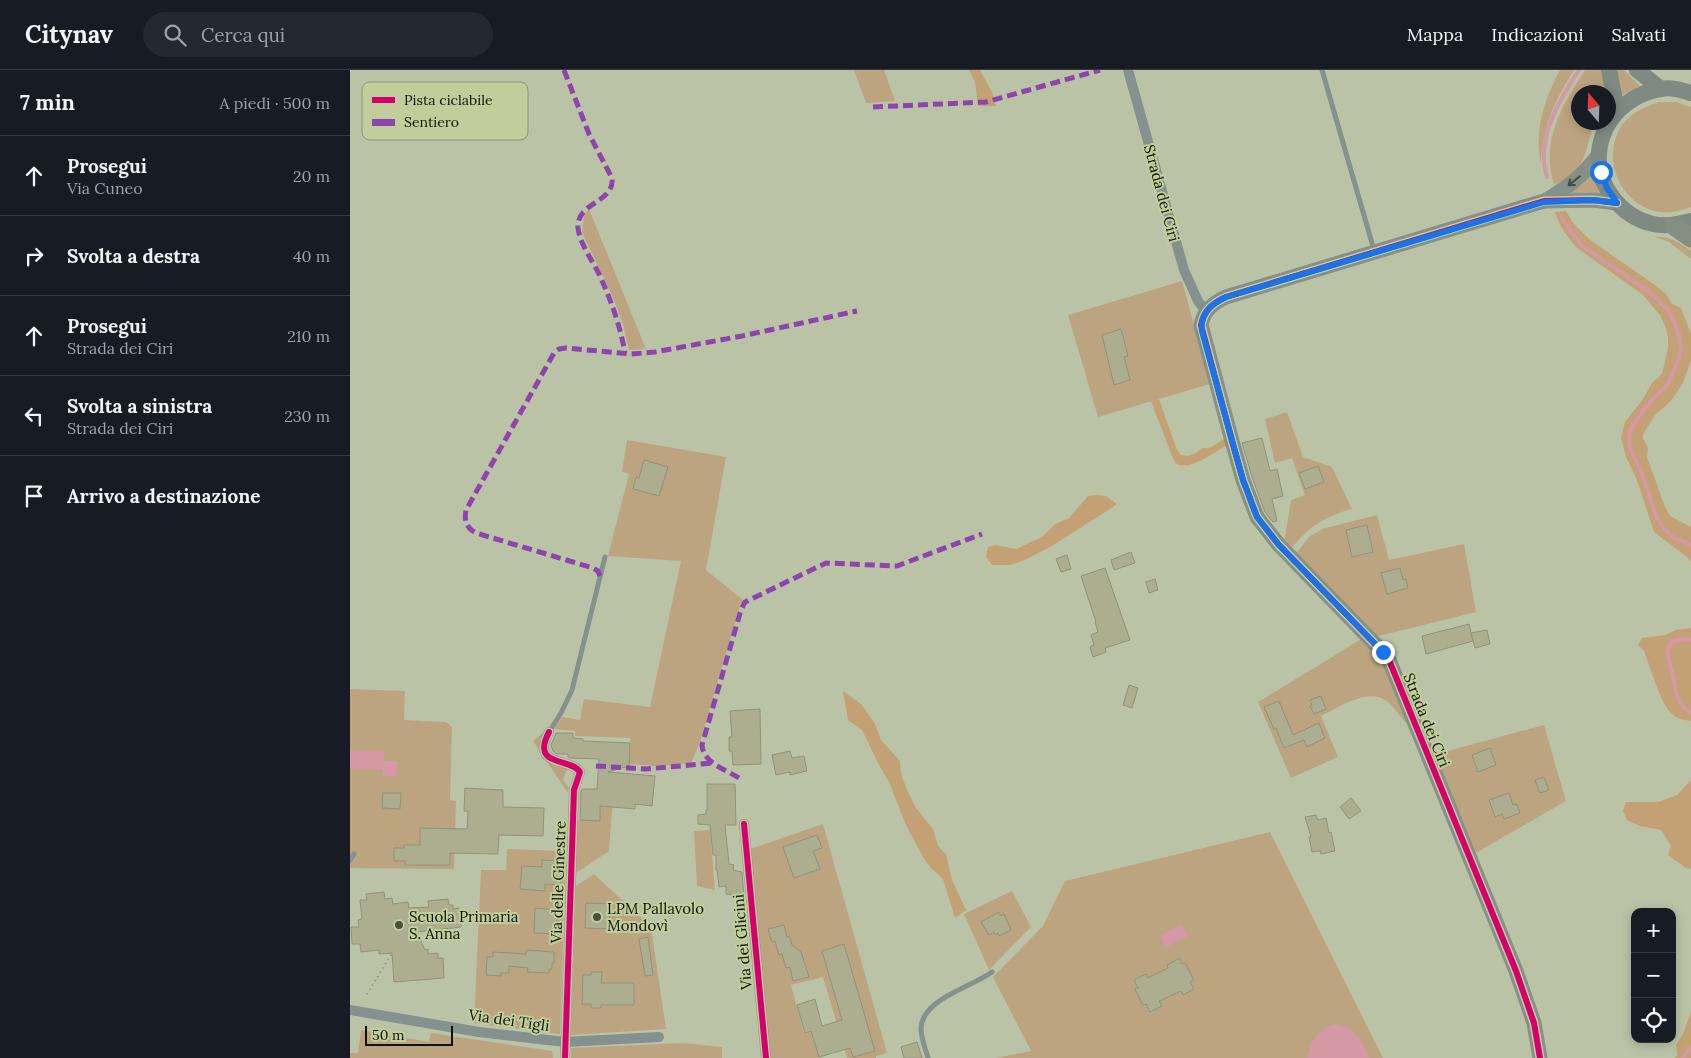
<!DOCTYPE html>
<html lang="it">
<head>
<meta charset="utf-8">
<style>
  :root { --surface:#171b24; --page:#242831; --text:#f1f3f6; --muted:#9ea1a6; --line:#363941 }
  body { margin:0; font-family:Lora,serif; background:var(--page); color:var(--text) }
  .controls { position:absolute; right:15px; bottom:15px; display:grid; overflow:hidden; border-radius:10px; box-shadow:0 2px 12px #0003 }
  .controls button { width:45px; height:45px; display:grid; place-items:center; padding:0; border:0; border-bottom:1px solid var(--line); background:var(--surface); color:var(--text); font:25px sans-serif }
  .compass { position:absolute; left:1221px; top:15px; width:45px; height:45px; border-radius:50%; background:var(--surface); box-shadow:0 2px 12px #0003; rotate:341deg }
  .scale { position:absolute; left:15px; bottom:12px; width:88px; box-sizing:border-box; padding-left:5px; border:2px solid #0e1202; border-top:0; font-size:14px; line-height:18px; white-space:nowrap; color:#0e1202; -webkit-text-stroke:4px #c1ce9c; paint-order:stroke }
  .stop { position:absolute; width:15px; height:15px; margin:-11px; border:4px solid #1a73e8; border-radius:50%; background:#fff }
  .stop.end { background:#1a73e8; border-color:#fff; box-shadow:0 1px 5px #0008 }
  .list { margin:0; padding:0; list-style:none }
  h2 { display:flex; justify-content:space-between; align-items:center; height:65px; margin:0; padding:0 20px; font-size:21px }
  h2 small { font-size:16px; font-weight:400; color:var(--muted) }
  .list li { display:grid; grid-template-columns:32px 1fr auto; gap:15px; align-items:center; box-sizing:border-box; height:80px; padding:0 20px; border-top:1px solid var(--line) }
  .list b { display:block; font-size:19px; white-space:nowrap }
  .list p { margin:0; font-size:16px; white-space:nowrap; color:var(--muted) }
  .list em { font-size:16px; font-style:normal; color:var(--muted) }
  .icon { flex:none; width:28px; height:28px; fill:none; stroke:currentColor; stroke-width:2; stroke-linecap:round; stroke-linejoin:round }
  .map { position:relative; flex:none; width:1341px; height:988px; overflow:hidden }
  header { display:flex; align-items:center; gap:30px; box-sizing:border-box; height:70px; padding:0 25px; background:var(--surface); border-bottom:1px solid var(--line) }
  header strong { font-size:24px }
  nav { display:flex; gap:28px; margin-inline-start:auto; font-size:18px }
  .search { width:350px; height:45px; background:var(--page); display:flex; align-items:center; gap:12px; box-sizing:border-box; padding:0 18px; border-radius:28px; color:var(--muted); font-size:19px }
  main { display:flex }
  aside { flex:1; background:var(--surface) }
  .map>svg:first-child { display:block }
  .green { fill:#bda480 }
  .forest { fill:#c3a175 }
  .water { fill:#d499a4 }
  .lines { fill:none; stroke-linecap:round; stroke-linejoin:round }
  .stream { stroke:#d499a4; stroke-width:4 }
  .building { fill:#adad8f; stroke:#90927c }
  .path { stroke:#808b84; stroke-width:2; stroke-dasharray:1 4; stroke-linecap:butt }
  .lane { stroke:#84918e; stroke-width:5 }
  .street { stroke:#84918e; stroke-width:10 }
  .secondary { stroke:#849088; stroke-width:15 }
  .primary { stroke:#7f8a82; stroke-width:16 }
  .highway { stroke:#848f82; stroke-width:19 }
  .quiet { stroke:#8e44ad; stroke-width:5; stroke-dasharray:10 5; stroke-linecap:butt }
  .cycleway-casing { stroke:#c1ce9c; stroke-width:9 }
  .cycleway { stroke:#d6006c; stroke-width:6 }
  .oneway { stroke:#434b3e }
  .route { stroke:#1a73e8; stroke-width:6 }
  .poi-dot { fill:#4b503c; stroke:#c1ce9c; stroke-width:2 }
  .labels { text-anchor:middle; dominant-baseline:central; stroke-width:4; stroke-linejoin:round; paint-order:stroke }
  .street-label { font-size:15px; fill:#0e1202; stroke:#c1ce9c }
  .poi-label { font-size:15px; fill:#0e1202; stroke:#c1ce9c; text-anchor:start }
  .key { fill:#c1ce9c; stroke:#8b966e; stroke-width:1 }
  .key-label { font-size:14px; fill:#0e1202 }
</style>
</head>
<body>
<header>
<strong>Citynav</strong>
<div class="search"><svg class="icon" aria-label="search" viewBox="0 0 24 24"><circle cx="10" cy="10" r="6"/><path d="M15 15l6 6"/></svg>Cerca qui</div>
<nav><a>Mappa</a><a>Indicazioni</a><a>Salvati</a></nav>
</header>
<main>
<aside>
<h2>7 min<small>A piedi · 500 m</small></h2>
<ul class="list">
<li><svg class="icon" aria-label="ahead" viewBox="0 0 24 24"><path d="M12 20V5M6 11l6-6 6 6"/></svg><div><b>Prosegui</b><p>Via Cuneo</p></div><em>20 m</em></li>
<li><svg class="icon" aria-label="right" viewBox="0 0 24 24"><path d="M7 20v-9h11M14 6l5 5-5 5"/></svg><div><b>Svolta a destra</b></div><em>40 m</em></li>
<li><svg class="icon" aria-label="ahead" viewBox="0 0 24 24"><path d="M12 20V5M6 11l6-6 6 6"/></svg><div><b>Prosegui</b><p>Strada dei Ciri</p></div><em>210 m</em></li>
<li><svg class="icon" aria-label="left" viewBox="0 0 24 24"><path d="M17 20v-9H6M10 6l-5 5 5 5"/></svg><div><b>Svolta a sinistra</b><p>Strada dei Ciri</p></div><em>230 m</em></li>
<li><svg class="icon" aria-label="arrive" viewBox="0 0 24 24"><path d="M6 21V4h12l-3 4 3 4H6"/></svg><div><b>Arrivo a destinazione</b></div></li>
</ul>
</aside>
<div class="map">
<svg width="1341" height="988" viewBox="0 0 1341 988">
  <rect width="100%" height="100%" fill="#bbc3a7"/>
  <g class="green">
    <path d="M504 0H534L545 31 516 33Z"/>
    <path d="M1210 0H1224C1205 30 1192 58 1191 94 1184 60 1194 30 1210 0Z"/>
    <path d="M1235 0H1253L1258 22H1228V52L1245 53C1232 84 1240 97 1204 115 1191 69 1211 38 1235 0Z"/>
    <path d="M1265 0H1274L1290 16 1271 26Z"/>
    <path d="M1309 32H1326L1341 37V137C1331 141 1322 143 1311 142 1267 137 1247 79 1278 48 1287 40 1298 36 1309 32Z"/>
    <path d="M1243 103 1249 123 1236 122 1216 124Z"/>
    <path d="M239 139 296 279 279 280 273 254 264 230 232 162 234 146Z"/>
    <path d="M1305 167C1320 166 1330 172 1341 181V189L1319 172Z"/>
    <path d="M832 211 860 314 748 347 718 245Z"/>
    <path d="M937 342 953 387 982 397 1002 439C973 447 959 457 940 480L934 473 941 430 955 425 942 388 925 393 915 349Z"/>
    <path d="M277 370 376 387 356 500 393 530 389 539 350 672 341 693 305 696 279 694 280 668 225 666V661L204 659 212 647 230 650 234 629 300 637 331 491 258 486 279 404 272 402Z"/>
    <path d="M1027 445 1039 490 1114 474 1126 542 1025 567 945 485 959 467 972 459Z"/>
    <path d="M1013 568 1036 595 1059 656C1052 649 1046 640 1039 633 1020 615 989 638 971 646L988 687 941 708 908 632Z"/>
    <path d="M0 619 55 621 54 650 96 652 102 657 100 730 106 731 104 799 0 798Z"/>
    <path d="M1194 655 1216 731 1124 784 1083 685Z"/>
    <path d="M195 661 191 677 218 697 213 710 219 718 218 723 183 671Z"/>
    <path d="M250 727 263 728 259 781 226 803 228 750 249 751Z"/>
    <path d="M473 754 537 983 526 986V988H497L473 907 441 915 454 963 461 961 469 988H421L400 779Z"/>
    <path d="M360 760 365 820 347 816 344 761Z"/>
    <path d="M920 762 1033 988H646L681 981 643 907 693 856 715 811Z"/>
    <path d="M157 779 216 781 210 964 124 953 131 800H156Z"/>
    <path d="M244 804 301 857 316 959 221 965 226 816Z"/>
    <path d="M662 821 681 857 639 900 614 844Z"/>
    <path d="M11 960 79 972 81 963 202 981 203 988H0V983H8Z"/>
    <path d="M334 973 372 977V988H221V978Z"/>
  </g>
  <g class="forest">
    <path d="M619 0H630L642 22 646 36H628L625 12Z"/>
    <path d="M1216 141 1223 153 1240 170 1305 215 1316 224 1322 234 1331 238 1341 264V290L1333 313 1321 331 1305 345 1293 364V369L1298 377 1297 387 1315 437 1320 446 1341 457V492L1337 487 1304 462 1287 410 1276 387 1271 368 1275 352 1293 329 1302 313 1312 304 1318 278V267L1315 256 1310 245 1292 224 1227 178C1217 167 1209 155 1205 142Z"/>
    <path d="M809 329 827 380 831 385 837 386 846 383 852 378H860L875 368 877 375C866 381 838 403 826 393 824 391 823 388 822 386L801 331Z"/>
    <path d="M746 425 756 426 767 434 757 441 700 477 675 490 660 495H642L636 487 638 477 645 475 666 479 692 467 704 455 719 448 738 426Z"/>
    <path d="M1341 558V651C1334 650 1328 649 1323 645 1311 636 1300 596 1294 581L1288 575 1292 568 1315 565 1326 560Z"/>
    <path d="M493 621 512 635 525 654 531 670 550 691 551 704 557 720 566 738 583 759 588 776 596 784 602 810 616 840 605 848 593 809 580 797 573 787 555 753 539 712 530 697 512 660 498 650Z"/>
    <path d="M1341 710V799L1336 798 1318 785 1321 776 1311 760 1290 756 1277 750 1273 741 1276 732H1308L1327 725Z"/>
    <path d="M1341 941V988H1325L1327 985 1326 975 1333 964Z"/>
  </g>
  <g class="water">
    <path d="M0 680 34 681V691H47V706H33V700L0 699Z"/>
    <path d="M832 854 838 866 816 877 810 865Z"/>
    <path d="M988 954C1005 958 1013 972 1019 988H957C961 971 969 956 988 954Z"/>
  </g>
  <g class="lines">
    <g class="stream">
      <path d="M1197 107C1196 102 1194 96 1194 91 1192 58 1212 26 1229 0"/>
      <path d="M1211 147 1231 175 1298 221 1317 239 1324 251 1329 265 1331 277 1329 289 1318 314 1297 335 1283 355 1279 365 1280 379 1290 399 1307 448 1314 459 1323 467 1341 475"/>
      <path d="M1341 570 1331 569 1322 572 1317 581 1327 626 1333 637 1341 643"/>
      <path d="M1333 988 1341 977"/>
    </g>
  </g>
  <g class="building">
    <path d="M771 259 778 286 774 287 780 310 764 315 752 265Z"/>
    <path d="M912 368 920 401 927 399 933 426 922 429 927 451 923 452 915 442 902 407 892 373Z"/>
    <path d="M294 390 318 397 309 426 283 419 286 407 289 408Z"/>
    <path d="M968 396 974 412 955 419 949 403Z"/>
    <path d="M1017 455 1023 482 1002 487 996 460Z"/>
    <path d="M781 482 785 493 764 500 761 490Z"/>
    <path d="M717 485 721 499 711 502 706 489Z"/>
    <path d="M755 498 780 570 755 578 756 582 743 587 740 577 744 575 741 565 748 562 745 552H746L731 506Z"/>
    <path d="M1050 498 1053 510 1056 509 1058 518 1037 524 1031 503Z"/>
    <path d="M805 509 808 520 799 523 796 512Z"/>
    <path d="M1119 554 1123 571 1076 584 1072 566Z"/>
    <path d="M1137 560 1140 574 1125 578 1121 563Z"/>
    <path d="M779 615 788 618 782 638 773 635Z"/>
    <path d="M971 626 976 639 964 644 960 636 962 635 960 630Z"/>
    <path d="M929 631 943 665 969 653 975 668 957 677 954 670 934 678 926 658 924 659 914 637Z"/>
    <path d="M410 639 411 694 383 695 382 681H379V667H382L380 641Z"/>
    <path d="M206 663H223V668L233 669V671L280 673 279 696 258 702 305 706 302 736 285 734V739L250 736V751L230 750 231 721 232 719H247L249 689 220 688 218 687V684H207L203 681 201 675Z"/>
    <path d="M1140 678 1146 695 1128 702 1122 685Z"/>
    <path d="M440 681 442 688 454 686 457 701 440 705V702L426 705 422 685Z"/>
    <path d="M1194 707 1199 720 1190 723 1185 710Z"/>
    <path d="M357 714H385L386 755H375L379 794 384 795 383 800 392 802 394 827 376 824V816L369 817 367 800H366V785H363L360 755 348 754V745L356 744V740H357Z"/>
    <path d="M115 718 153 720V737L194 738 193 766 149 765 148 784 100 783V795H55V791H44V778H54V775H70V758L117 759 118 741H114Z"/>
    <path d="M33 723H51L50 739 32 738Z"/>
    <path d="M1159 723 1163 735 1167 734 1170 743 1154 749 1152 744 1145 747 1139 730Z"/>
    <path d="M1001 728 1011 741 999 749 990 737Z"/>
    <path d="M966 745 968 750 976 748 979 763 981 762 985 781 971 784 970 781 962 782 959 767H961L955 747Z"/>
    <path d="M467 765 472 778 463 781 470 799 444 808 433 777Z"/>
    <path d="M192 790 212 791 210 815 195 814V821L170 819 172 796 192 797Z"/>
    <path d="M34 822 35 829 42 828 43 834 58 832 59 838 79 837 78 831 98 829 99 835H103V839L109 838 111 857 67 862 75 880 78 879V884L88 883V888H93L94 908 44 912 42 883 29 884V880L11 882 10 874H2L1 857H9L8 850 12 849 10 830H17L16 824Z"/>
    <path d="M236 833 260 834 259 859 235 858Z"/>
    <path d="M185 838 207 840 206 864 184 863Z"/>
    <path d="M649 842 651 846 654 844 661 860 649 866 648 863 645 865 644 862 639 865 631 852Z"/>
    <path d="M434 855 437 867H440L442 875 451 882 459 907 443 911 440 897 436 898 432 884 429 885 425 871 422 872 418 859Z"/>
    <path d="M298 867 303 905 295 906 289 869Z"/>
    <path d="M494 874 525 981 503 987 500 978 469 987 461 961 455 963 447 935 465 929 472 956 492 950 472 881Z"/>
    <path d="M177 880 204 882V893H202V899H199V903L177 902 178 898 159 896V903H151V906L136 905 137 887H143V882L176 884Z"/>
    <path d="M830 888 832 894 835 893 844 910 840 912 844 919 833 925 831 921 809 931 812 936 800 942 796 934 793 935 785 919 788 918 784 910 796 904 798 908 818 898 817 895Z"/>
    <path d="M241 902H252L251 913H284V935H251V938H241V934H232L233 905H241Z"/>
    <path d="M567 972 572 988H554L551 977Z"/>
  </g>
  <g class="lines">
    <path class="path" d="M17 924 42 883"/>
    <g class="lane">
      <path d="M972 0 1024 180"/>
      <path d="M199 662 211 643 222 620 255 487"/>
      <path d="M0 790 4 784"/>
      <path d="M578 988C575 978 571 968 571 958 572 929 622 917 642 902"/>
    </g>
    <g class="street">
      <path d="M778 0 834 200 848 231 856 241"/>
      <path d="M199 662C180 698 221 687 230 702L224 720 215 988"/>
      <path d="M394 754 416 988"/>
      <path d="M0 940 129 962 215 972 309 967"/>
    </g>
    <g class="secondary">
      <path d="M1195 131C1219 116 1232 107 1249 84"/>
      <path d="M1190 988 1184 953 1166 901 1039 590 1026 575 929 475 907 447 893 410 882 371 851 255C854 240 863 233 876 227L1194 131 1243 130 1267 133"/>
    </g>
    <g class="primary">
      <path d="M1259 0 1267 41"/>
      <path d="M1287 0 1311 19"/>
      <path d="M1341 23C1331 20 1321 17 1311 19 1278 24 1252 50 1249 83 1246 116 1272 147 1303 154 1316 157 1328 154 1341 151"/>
    </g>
    <path class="highway" d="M1324 156 1341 168"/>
    <g class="quiet">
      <path d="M214 0 239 64 262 108C265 133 226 132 228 158 230 174 242 190 249 204 261 230 270 255 275 283"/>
      <path d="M523 37 636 32 750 0"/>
      <path d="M250 506 248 501 243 498 126 463C116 458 114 450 116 440L204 283 209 279 216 278 281 284 305 282 392 266 507 241"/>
      <path d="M246 696 296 699 363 693"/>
      <path d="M389 708C375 699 353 693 352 675L391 540 395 532 476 493 547 496 632 464"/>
    </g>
    <defs>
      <g id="cycleway">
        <path d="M199 662C180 698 221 687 230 702L224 720 215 988"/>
        <path d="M394 754 416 988"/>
        <path d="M1190 988 1184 953 1166 901 1039 590 1026 575 929 475 907 447 893 410 882 371 851 255C854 240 863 233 876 227L1194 131 1243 130 1267 133"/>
      </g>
    </defs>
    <use href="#cycleway" class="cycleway-casing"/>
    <use href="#cycleway" class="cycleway"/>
  </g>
  <defs><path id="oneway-shaft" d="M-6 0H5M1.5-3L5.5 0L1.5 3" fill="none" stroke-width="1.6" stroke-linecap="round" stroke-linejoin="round" transform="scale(1.25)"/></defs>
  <use class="oneway" href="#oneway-shaft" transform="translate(1224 111) rotate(141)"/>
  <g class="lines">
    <path class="route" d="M1033 582 929 475 907 447 893 410 852 261C850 243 861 234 876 227L1194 132 1243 130 1267 133 1257 118 1251 102"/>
  </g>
  <g class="poi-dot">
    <circle cx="247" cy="847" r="5"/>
    <circle cx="49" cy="855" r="5"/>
  </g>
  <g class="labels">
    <g class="street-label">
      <text transform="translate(812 123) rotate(75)">Strada dei Ciri</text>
      <text transform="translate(1077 650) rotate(68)">Strada dei Ciri</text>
      <text transform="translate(208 812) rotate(-88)">Via delle Ginestre</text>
      <text transform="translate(392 872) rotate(-95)">Via dei Glicini</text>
      <text transform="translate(159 950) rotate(8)">Via dei Tigli</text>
    </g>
    <g class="poi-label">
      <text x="257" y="838">LPM Pallavolo<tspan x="257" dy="17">Mondovì</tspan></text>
      <text x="59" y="846">Scuola Primaria<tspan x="59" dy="17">S. Anna</tspan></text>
    </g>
  </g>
  <rect x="12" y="12" width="166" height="58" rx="8" class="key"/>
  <rect x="22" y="27" width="23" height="6" fill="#d6006c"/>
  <rect x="22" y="49" width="23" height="7" fill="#8e44ad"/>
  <g class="key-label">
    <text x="54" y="35">Pista ciclabile</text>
    <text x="54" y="57">Sentiero</text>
  </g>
</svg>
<div class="controls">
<button>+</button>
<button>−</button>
<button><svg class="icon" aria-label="locate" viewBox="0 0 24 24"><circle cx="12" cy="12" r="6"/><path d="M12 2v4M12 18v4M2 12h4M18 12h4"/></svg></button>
</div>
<svg class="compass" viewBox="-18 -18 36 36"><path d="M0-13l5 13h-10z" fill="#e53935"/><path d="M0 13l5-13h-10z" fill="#9ea1a6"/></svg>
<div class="scale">50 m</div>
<div class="stop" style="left:1251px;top:102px"></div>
<div class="stop end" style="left:1033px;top:582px"></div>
</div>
</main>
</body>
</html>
